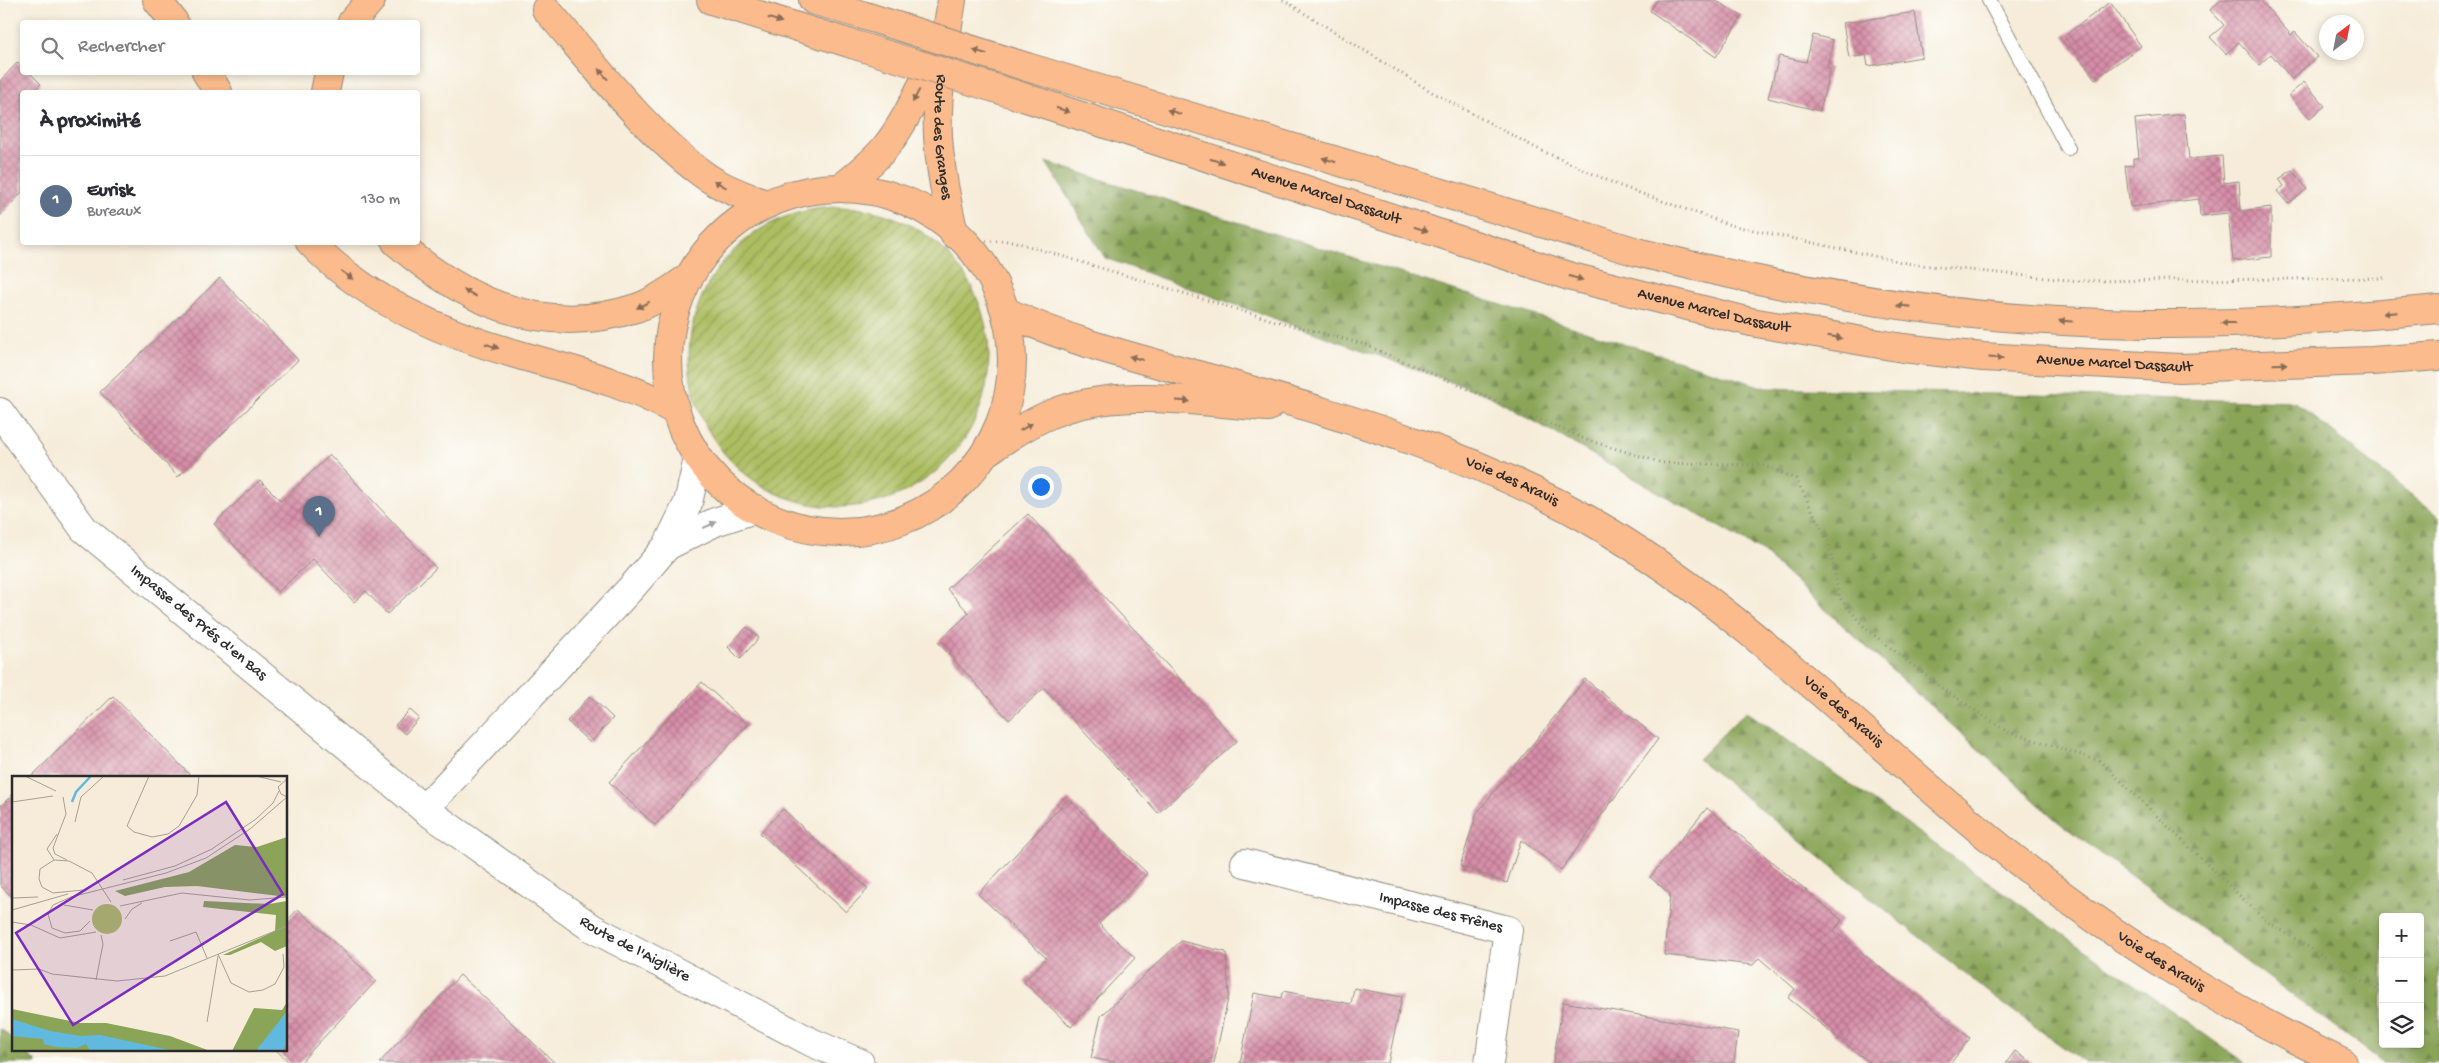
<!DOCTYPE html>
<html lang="fr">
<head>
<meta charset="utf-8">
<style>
  :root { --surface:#fff; --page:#f7f7f7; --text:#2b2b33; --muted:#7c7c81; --line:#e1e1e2; --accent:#d93025 }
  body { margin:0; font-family:"Gochi Hand",sans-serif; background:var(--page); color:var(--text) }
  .controls { position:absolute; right:15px; bottom:15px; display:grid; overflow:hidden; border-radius:5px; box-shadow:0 2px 8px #0003 }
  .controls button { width:45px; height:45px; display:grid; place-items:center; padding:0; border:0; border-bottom:1px solid var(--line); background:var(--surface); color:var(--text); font:25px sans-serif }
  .compass { position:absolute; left:2319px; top:15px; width:45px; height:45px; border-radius:50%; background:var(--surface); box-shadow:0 2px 8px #0003; rotate:32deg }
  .you { position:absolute; left:1040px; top:486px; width:18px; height:18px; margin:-12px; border:4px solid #fff; border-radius:50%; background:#1a73e8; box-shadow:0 0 0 8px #1a73e833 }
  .badge { display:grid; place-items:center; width:32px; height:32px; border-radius:50%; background:var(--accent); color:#fff; font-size:16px; font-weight:700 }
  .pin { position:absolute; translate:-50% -41px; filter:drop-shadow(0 1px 2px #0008) }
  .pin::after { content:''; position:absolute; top:26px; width:18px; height:15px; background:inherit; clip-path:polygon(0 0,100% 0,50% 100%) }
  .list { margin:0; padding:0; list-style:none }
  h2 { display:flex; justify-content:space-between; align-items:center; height:65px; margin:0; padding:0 20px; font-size:21px }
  h2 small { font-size:16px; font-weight:400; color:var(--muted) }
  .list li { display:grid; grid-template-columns:32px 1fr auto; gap:15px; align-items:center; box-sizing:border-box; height:90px; padding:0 20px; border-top:1px solid var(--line) }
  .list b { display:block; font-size:19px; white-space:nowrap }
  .list p { margin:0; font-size:16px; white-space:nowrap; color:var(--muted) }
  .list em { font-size:16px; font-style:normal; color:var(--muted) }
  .icon { flex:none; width:28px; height:28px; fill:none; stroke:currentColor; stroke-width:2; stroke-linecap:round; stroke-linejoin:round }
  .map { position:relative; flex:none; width:2439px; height:1063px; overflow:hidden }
  .search { position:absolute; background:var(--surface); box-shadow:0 2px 8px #0003; left:20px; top:20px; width:400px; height:55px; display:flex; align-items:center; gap:12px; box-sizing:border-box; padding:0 18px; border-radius:5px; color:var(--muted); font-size:19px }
  .panel { position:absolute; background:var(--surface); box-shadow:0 2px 8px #0003; left:20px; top:90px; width:400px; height:155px; border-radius:5px }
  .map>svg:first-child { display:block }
  .forest { fill:url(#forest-firs); stroke:#5a6842; fill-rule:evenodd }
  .garden { fill:url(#garden-furrows); stroke:#6c7446 }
  .building { fill:url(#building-cross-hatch) }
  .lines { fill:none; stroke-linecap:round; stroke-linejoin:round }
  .service-casing { stroke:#908c82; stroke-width:16 }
  .minor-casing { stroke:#908c82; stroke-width:30 }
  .primary-casing { stroke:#908c82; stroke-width:30 }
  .trunk-casing { stroke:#908c82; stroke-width:30 }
  .path { stroke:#908c82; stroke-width:3; stroke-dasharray:1 4; stroke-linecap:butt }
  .service { stroke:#fff; stroke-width:14 }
  .minor { stroke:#fff; stroke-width:28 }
  .primary { stroke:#fbbb8c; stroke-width:28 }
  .trunk { stroke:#fbbb8c; stroke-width:28 }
  .trunk-bridge-casing { stroke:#908c82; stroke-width:30; stroke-linecap:butt }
  .trunk-bridge { stroke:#fbbb8c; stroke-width:28 }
  .oneway { fill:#896c57 }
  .oneway2 { fill:#a0a0a0 }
  .labels { text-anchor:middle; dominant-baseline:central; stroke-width:5; stroke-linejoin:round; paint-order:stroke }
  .street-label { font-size:16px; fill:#2b2b2b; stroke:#fdfcf7 }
  .inset-river { fill:none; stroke:#62b9df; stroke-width:2.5 }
  .inset-road { fill:none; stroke:#a59f93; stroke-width:1 }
  .view { fill:#7b2cbf; fill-opacity:0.15; stroke:#7b2cbf; stroke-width:2.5 }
  .inset-edge { fill:none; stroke:#2b2b2b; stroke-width:2.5 }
</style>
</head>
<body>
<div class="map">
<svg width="2439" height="1063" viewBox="0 0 2439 1063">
  <defs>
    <pattern id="forest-firs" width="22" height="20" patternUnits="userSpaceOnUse" patternTransform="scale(1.25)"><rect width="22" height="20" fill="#8aa558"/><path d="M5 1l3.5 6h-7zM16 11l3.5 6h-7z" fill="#718749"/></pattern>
    <pattern id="garden-furrows" width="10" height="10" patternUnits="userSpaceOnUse" patternTransform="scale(1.25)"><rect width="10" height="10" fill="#adbe62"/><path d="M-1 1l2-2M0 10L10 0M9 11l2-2" fill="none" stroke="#8d9b51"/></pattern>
    <pattern id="building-cross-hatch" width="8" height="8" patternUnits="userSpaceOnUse" patternTransform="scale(1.25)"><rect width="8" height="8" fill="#d78ea8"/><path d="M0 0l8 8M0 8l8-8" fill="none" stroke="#af7489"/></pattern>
  </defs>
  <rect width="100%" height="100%" fill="#fdfcf7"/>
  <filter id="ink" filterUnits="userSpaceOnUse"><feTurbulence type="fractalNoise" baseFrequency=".02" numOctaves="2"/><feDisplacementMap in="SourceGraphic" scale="10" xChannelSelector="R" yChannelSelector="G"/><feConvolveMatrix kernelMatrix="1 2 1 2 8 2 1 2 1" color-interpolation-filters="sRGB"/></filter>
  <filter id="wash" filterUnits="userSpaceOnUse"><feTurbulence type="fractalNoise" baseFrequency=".0096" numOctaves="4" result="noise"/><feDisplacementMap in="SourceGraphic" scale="20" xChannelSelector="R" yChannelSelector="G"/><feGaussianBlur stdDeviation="1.12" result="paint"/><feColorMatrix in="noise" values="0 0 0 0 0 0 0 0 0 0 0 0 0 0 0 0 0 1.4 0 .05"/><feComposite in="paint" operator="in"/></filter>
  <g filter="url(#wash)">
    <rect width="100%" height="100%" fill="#f6ecd9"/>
    <g class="forest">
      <path d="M1046 162 1766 388 2295 402 2439 517V1063H2384L2057 821 1760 550 1488 395 1105 258ZM2383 917H2420V1044H2383Z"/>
      <path d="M1746 711 2245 1063H2085L1994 997 1698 759Z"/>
      <path d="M0 1028 14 1041V1049H22L37 1063H0Z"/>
    </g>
    <circle class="garden" cx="839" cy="357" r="150"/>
    <g id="blocks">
      <g class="building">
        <path d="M1657 0H1715L1742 16 1716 57 1650 11Z"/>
        <path d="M2221 0H2260L2291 35 2295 32 2317 57 2292 79 2271 54 2259 65 2239 42 2226 54 2210 37 2224 25 2210 10Z"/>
        <path d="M2110 2 2141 46 2095 79 2064 36Z"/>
        <path d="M1915 12 1922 57 1868 66 1866 55 1849 58 1843 23Z"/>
        <path d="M1813 35 1833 40 1827 67 1830 68 1820 111 1768 98 1779 56 1806 62Z"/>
        <path d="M18 62 22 67V72H29L41 84 33 92H22V192L0 216V81Z"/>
        <path d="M2304 82 2325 106 2310 118 2289 95Z"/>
        <path d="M2184 114 2189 159 2222 156 2224 183 2239 181 2241 211 2271 207V257L2233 261 2228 213 2200 216 2199 199 2130 207 2125 166 2133 165V158H2139L2135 119Z"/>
        <path d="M2292 170 2307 189 2288 204 2277 191 2284 186 2279 179Z"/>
        <path d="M220 278 298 360 178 477 100 392Z"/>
        <path d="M330 455 436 568 387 614 366 591 354 602 313 559 278 592 214 524 260 480 281 501Z"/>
        <path d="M1028 514 1237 741 1158 813 1044 688 1009 720 938 642 969 613 947 589Z"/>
        <path d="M747 627 759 638 740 659 728 647Z"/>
        <path d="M1585 679 1658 739 1561 870 1521 840 1507 883 1460 866 1477 813Z"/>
        <path d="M702 682 748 725 655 825 609 782Z"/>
        <path d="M113 696 189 774 186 777H31Z"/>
        <path d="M590 696 613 718 590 743 567 721Z"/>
        <path d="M410 710 419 718 405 734 395 725Z"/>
        <path d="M14 793V899L0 885V807Z"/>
        <path d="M1068 799 1147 873 1099 924 1135 958 1071 1027 1024 982 1046 958 978 894Z"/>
        <path d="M1707 808 1842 920 1834 931 1970 1038 1951 1063H1870L1788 998 1795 989 1759 958 1753 965 1664 955 1670 894 1650 877Z"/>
        <path d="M783 809 868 889 846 912 760 833Z"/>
        <path d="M298 909 376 981 300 1063H290L275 1049H286V922Z"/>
        <path d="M1181 941 1226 952 1229 994 1214 1063H1118L1091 1058 1101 1016Z"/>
        <path d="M460 975 555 1063H379Z"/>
        <path d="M1354 988 1402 997 1388 1063H1240L1254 993 1281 998 1283 991 1351 1004Z"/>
        <path d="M1563 1002 1738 1032 1734 1063H1553Z"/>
        <path d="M2015 1051 2032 1063H2006Z"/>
      </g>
    </g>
  </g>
  <g filter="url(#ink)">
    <use href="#blocks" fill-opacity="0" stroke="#908c82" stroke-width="1"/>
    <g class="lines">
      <defs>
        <path id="service" d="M1989 0 2068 148"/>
        <g id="minor">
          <path id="s1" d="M0 412 84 529 424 809 592 928 813 1043 860 1063"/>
          <path d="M667 546 715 522 755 509"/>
          <path d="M424 809 633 586 667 546 688 503 698 459"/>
          <path id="s2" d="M1245 863 1508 930 1489 1063"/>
        </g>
        <g id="primary">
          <path id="s3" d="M952 0C945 45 936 91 938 136 940 170 947 202 954 234"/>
          <circle cx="840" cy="360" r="172"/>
          <path d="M841 188C856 176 871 164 884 149 907 121 921 85 938 54"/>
        </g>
        <g id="trunk">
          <path d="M157 0 174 22"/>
          <path d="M711 0 852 44"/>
          <path d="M813 0 862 15"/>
          <path d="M546 9C593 63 642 129 700 172 719 187 743 195 765 204"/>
          <path d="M352 22 371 0"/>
          <path d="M1027 67 1637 252C1782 289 1931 316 2082 322 2201 328 2320 320 2439 309"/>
          <path d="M206 72 218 92"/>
          <path d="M325 92 329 72"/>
          <path id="s4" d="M1017 95 1572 277 1751 322 1903 348 1983 357 2180 368 2372 361 2439 356"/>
          <path d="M310 242C364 299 442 333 516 354 570 370 625 382 674 410"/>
          <path d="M396 242C464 302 545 338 636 308 653 303 670 290 685 280"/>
          <path id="s5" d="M1009 313C1075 344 1146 360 1216 380 1347 418 1482 456 1601 527 1742 611 1857 729 1983 833 2096 927 2211 1000 2343 1063"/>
          <path d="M985 453C1006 439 1027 424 1051 414 1118 386 1197 402 1268 407"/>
        </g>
      </defs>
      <use href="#service" class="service-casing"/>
      <use href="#minor" class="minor-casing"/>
      <use href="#primary" class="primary-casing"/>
      <use href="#trunk" class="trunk-casing"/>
      <g class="path">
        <path d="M1283 0 1430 91 1536 148 1620 186 1730 225 1911 264 2077 281 2385 278"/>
        <path d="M986 241H1012L1272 320 1363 344 1587 440 1663 463 1763 465 1796 479 1828 541 1840 598 1865 628 1946 691 2006 731 2100 761 2265 920 2383 993"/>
        <path d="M2420 1008 2439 1016"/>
      </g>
      <use href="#service" class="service"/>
      <use href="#minor" class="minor"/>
      <use href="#primary" class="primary"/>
      <use href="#trunk" class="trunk"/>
      <defs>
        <g id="trunk-bridge">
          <path d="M862 15 1027 67"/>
          <path d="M852 44 1017 95"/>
        </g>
      </defs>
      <use href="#trunk-bridge" class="trunk-bridge-casing"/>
      <use href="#trunk-bridge" class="trunk-bridge"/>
    </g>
    <defs><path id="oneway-solid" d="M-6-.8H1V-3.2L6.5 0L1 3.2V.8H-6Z" transform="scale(1.25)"/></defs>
    <g class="oneway">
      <use href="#oneway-solid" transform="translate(775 20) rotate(17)"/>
      <use href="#oneway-solid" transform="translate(980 52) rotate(-163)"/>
      <use href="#oneway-solid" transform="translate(603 74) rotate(-132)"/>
      <use href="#oneway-solid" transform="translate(916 96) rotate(118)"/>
      <use href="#oneway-solid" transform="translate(1063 110) rotate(18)"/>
      <use href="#oneway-solid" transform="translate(1174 112) rotate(-163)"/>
      <use href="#oneway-solid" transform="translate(1329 160) rotate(-163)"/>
      <use href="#oneway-solid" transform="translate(1217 161) rotate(18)"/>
      <use href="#oneway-solid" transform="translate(720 184) rotate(-150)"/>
      <use href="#oneway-solid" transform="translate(1421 229) rotate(18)"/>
      <use href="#oneway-solid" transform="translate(347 275) rotate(35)"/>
      <use href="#oneway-solid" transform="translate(1576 278) rotate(16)"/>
      <use href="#oneway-solid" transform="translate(470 293) rotate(-152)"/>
      <use href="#oneway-solid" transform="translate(643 305) rotate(154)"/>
      <use href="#oneway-solid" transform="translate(1904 306) rotate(-174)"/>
      <use href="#oneway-solid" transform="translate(2390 313) rotate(175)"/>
      <use href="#oneway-solid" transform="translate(2066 321) rotate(-177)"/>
      <use href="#oneway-solid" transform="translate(2228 323) rotate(180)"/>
      <use href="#oneway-solid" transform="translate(1835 337) rotate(9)"/>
      <use href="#oneway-solid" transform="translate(492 346) rotate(19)"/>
      <use href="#oneway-solid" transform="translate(1136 358) rotate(-165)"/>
      <use href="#oneway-solid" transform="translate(1996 358) rotate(3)"/>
      <use href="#oneway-solid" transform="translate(2280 364) rotate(-2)"/>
      <use href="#oneway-solid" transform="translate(1183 401) rotate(4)"/>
      <use href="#oneway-solid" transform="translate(1026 427) rotate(-30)"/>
    </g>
    <use class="oneway2" href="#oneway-solid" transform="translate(710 525) rotate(-25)"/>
  </g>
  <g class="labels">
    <g class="street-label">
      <text stroke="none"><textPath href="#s3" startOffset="138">Route des Granges</textPath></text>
      <text stroke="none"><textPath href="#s4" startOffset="325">Avenue Marcel Dassault</textPath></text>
      <text stroke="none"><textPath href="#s4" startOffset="730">Avenue Marcel Dassault</textPath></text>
      <text stroke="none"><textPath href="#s4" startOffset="1135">Avenue Marcel Dassault</textPath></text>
      <text stroke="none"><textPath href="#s5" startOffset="531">Voie des Aravis</textPath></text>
      <text stroke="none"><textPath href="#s1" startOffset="292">Impasse des Prés d'en Bas</textPath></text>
      <text stroke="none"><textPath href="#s5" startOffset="936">Voie des Aravis</textPath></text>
      <text stroke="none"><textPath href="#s2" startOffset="202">Impasse des Frênes</textPath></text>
      <text stroke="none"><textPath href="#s1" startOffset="838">Route de l'Aiglière</textPath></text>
      <text stroke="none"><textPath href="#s5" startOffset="1341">Voie des Aravis</textPath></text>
    </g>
  </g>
  <g transform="translate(12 776)">
    <rect width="275" height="275" fill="#f6ecd9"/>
    <path d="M275 61V121L185 110 153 111 113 120 103 115 177 96 223 69 245 71ZM192 125 257 128 275 125V170L263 175 249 166 218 179H211L263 155 264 139 191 131ZM275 226V275H220L242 232 270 234ZM0 233 68 247H94L158 260 198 275H4L0 273Z" fill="#8aa558"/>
    <path d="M80 143a15 15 0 1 1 30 0a15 15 0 1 1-30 0Z" fill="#adbe62"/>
    <path d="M275 235V266L271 275H244ZM0 243 38 255 69 260 88 259 162 275H78L74 268 65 272 44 271 32 268 31 263 0 260Z" fill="#62b9df"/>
    <path class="inset-river" d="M60 26 64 16 79 0"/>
    <path class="inset-road" d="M13 0 44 15M137 0 115 50 122 56 140 61 156 58 167 50 185 19 187 0M244 0 269 6M275 3 266 11 269 18 275 21M51 21 54 38 41 72 43 78 55 84M0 26 41 20M63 46 69 21 92 0M42 84 35 73 45 58M42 84 57 85 80 97 99 126M42 84 28 93 27 103 30 111 41 117 71 114M111 104 163 90 200 73 244 43 261 27 267 15M0 122 26 121M52 129 81 134M108 130 170 117 238 124 275 121M0 134 56 118M113 143 120 133 130 127M78 145 68 155 53 157 40 152 36 138 41 129 59 121 154 97 194 82 238 53 275 21M0 146 19 149 48 162 84 156M158 165 184 156 195 182M206 178 219 207 237 216 251 214 263 208 272 191 271 178M0 194 27 193 40 198 105 205 153 200 275 150M84 204 91 168 89 159M195 246 206 180"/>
    <path class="view" d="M214 26 271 118 61 249 4 157Z"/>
    <rect width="275" height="275" class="inset-edge"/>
  </g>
</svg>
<div class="controls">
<button>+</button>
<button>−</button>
<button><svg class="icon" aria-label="layers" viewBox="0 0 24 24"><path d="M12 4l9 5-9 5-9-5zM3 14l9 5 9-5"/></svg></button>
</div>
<svg class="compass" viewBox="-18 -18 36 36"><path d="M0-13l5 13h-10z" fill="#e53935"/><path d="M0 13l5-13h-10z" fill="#7c7c81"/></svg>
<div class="you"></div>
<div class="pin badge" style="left:319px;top:537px;background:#5c6f8a">1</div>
<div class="search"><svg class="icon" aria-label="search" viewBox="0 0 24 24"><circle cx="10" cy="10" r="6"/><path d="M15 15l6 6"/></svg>Rechercher</div>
<section class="panel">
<h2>À proximité<small></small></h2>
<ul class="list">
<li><span class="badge" style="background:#5c6f8a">1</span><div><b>Eurisk</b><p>Bureaux</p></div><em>130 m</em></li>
</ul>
</section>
</div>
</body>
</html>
